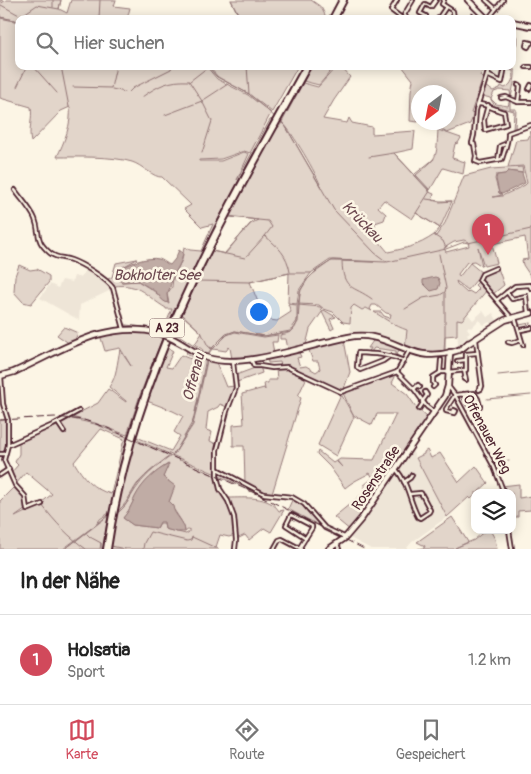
<!DOCTYPE html>
<html lang="de">
<head>
<meta charset="utf-8">
<style>
  :root { --surface:#fff; --page:#f2f2f2; --text:#222; --muted:#767676; --line:#e0e0e0; --accent:#d1495b }
  body { margin:0; font-family:Pangolin,sans-serif; background:var(--page); color:var(--text) }
  .controls { position:absolute; right:15px; bottom:15px; display:grid; overflow:hidden; border-radius:10px; box-shadow:0 2px 12px #0003 }
  .controls button { width:45px; height:45px; display:grid; place-items:center; padding:0; border:0; border-bottom:1px solid var(--line); background:var(--surface); color:var(--text); font:25px sans-serif }
  .compass { position:absolute; left:411px; top:85px; width:45px; height:45px; border-radius:50%; background:var(--surface); box-shadow:0 2px 12px #0003; rotate:212deg }
  .you { position:absolute; left:258px; top:311px; width:18px; height:18px; margin:-12px; border:4px solid #fff; border-radius:50%; background:#1a73e8; box-shadow:0 0 0 8px #1a73e833 }
  .badge { display:grid; place-items:center; width:32px; height:32px; border-radius:50%; background:var(--accent); color:#fff; font-size:16px; font-weight:700 }
  .pin { position:absolute; translate:-50% -41px; filter:drop-shadow(0 1px 2px #0008) }
  .pin::after { content:''; position:absolute; top:26px; width:18px; height:15px; background:inherit; clip-path:polygon(0 0,100% 0,50% 100%) }
  .list { margin:0; padding:0; list-style:none }
  h2 { display:flex; justify-content:space-between; align-items:center; height:65px; margin:0; padding:0 20px; font-size:21px }
  h2 small { font-size:16px; font-weight:400; color:var(--muted) }
  .list li { display:grid; grid-template-columns:32px 1fr auto; gap:15px; align-items:center; box-sizing:border-box; height:90px; padding:0 20px; border-top:1px solid var(--line) }
  .list b { display:block; font-size:19px; white-space:nowrap }
  .list p { margin:0; font-size:16px; white-space:nowrap; color:var(--muted) }
  .list em { font-size:16px; font-style:normal; color:var(--muted) }
  .icon { flex:none; width:28px; height:28px; fill:none; stroke:currentColor; stroke-width:2; stroke-linecap:round; stroke-linejoin:round }
  .map { position:relative; flex:none; width:531px; height:549px; overflow:hidden }
  .search { position:absolute; background:var(--surface); box-shadow:0 2px 12px #0003; left:15px; right:15px; top:15px; height:55px; display:flex; align-items:center; gap:12px; box-sizing:border-box; padding:0 18px; border-radius:10px; color:var(--muted); font-size:19px }
  .sheet { height:155px; background:var(--surface) }
  nav { display:flex; justify-content:space-around; align-items:center; box-sizing:border-box; height:70px; border-top:1px solid var(--line); background:var(--surface); font-size:14px; color:var(--muted) }
  nav a { display:grid; justify-items:center; gap:2px }
  nav .on { color:var(--accent) }
  .map>svg:first-child { display:block }
  .built { fill:#eee5d7 }
  .green { fill:#e2d5ca; stroke:#967a7a; fill-rule:evenodd }
  .water { fill:#c0aca5; stroke:#917474 }
  .lines { fill:none; stroke-linecap:round; stroke-linejoin:round }
  .stream { stroke:#917474; stroke-width:1 }
  .street-casing { stroke:#4a1f2b; stroke-width:6 }
  .secondary-casing { stroke:#4a1f2b; stroke-width:8 }
  .highway-casing { stroke:#4a1f2b; stroke-width:10 }
  .street { stroke:#fcf5e5; stroke-width:2.5 }
  .secondary { stroke:#fcf5e5; stroke-width:4.5 }
  .highway { stroke:#fcf5e5; stroke-width:6 }
  .rail { stroke:#4a1f2b; stroke-width:1; stroke-dasharray:8 4; stroke-linecap:butt }
  .secondary-bridge-casing { stroke:#4a1f2b; stroke-width:8; stroke-linecap:butt }
  .secondary-bridge { stroke:#fcf5e5; stroke-width:4.5 }
  .labels { text-anchor:middle; dominant-baseline:central; stroke-width:5; stroke-linejoin:round; paint-order:stroke }
  .shield { fill:#fcf5e5; stroke:#7f5f63; stroke-width:1 }
  .shield-label { font-size:12px; font-weight:bold; fill:#4a1f2b }
  .street-label { font-size:14px; fill:#4a1f2b; stroke:#fcf5e5 }
  .water-label { font-size:15px; font-style:italic; fill:#6d4950; stroke:#fcf5e5 }
</style>
</head>
<body>
<div class="map">
<svg width="531" height="549" viewBox="0 0 531 549">
  <rect width="100%" height="100%" fill="#fcf5e5"/>
  <filter id="ink" filterUnits="userSpaceOnUse"><feTurbulence type="fractalNoise" baseFrequency=".02" numOctaves="2"/><feDisplacementMap in="SourceGraphic" scale="10" xChannelSelector="R" yChannelSelector="G"/><feConvolveMatrix kernelMatrix="1 2 1 2 8 2 1 2 1" color-interpolation-filters="sRGB"/></filter>
  <g filter="url(#ink)">
    <g class="built">
      <path d="M85 269 106 283 111 290 80 305 79 320 40 298 50 284 58 288 62 280 72 282 74 276 81 278Z"/>
      <path d="M354 305 362 310 368 309 382 318 392 321 396 326 407 330 405 348 384 339 352 335 350 327 351 308Z"/>
      <path d="M483 311 487 317 493 313 498 322 493 325 489 322 484 325 479 320 471 328 469 326 467 328 470 332 467 334 471 340 467 342 465 338 463 341 465 344 458 347 457 319 462 320 467 313 473 320Z"/>
      <path d="M411 449 447 517 412 542 406 549H371L348 537 356 530Z"/>
    </g>
    <g class="green">
      <path d="M0 0 3 1 2 3 6 0H61L59 9 67 13 71 0H116L114 6 130 8 127 19H19V21L0 17Z"/>
      <path d="M231 0H311L321 7 326 17 325 19H241Z"/>
      <path d="M0 18 19 22V66H206L217 79 248 95 271 113 250 153 244 151 221 159 199 160V161H221L244 152 249 154 237 180 270 120 273 119 214 227 164 333 149 329 124 327 122 318 126 325 160 329 164 321H167L172 309H166V308C145 296 141 283 114 286L108 279 112 277 116 263 137 259 121 268 116 272 117 279 122 282 138 281C142 284 153 290 156 293 161 297 161 301 169 303L167 294 172 287 173 278 182 260 184 247 190 250 201 251 213 224 202 227 184 209 191 205 162 177C154 178 142 165 132 162 113 156 78 157 57 157 64 142 72 124 70 107L61 111 31 142C28 131 33 118 31 107L0 98Z"/>
      <path d="M208 66H298L272 112 249 94 218 77Z"/>
      <path d="M309 66H335L319 85 303 81 283 118 281 117Z"/>
      <path d="M340 66 350 77 334 100 323 119 347 123 349 118 352 123 372 127V134L415 131 413 149 394 153 429 191V192L434 194 432 200 440 202 452 201 440 228 416 213 412 219 384 200 378 207 386 214 384 220 375 223C374 238 379 241 388 252 407 248 418 246 434 235L436 236 445 223 464 176 491 169 522 167 523 173 508 171 505 174 496 175 495 179 499 193 502 195 493 197 502 196 525 185 527 183 523 166 508 167 516 140 528 139 531 131V277L523 265 522 260 528 259 525 237 492 244 497 263 484 266 478 247 482 266 474 261 467 262 458 274 459 277 470 263 482 273 468 290 456 281 457 284 467 293 469 291 474 294 479 289 475 285 479 281 487 290 462 320 457 319V335L445 336 444 351 431 352 405 348 407 330C395 326 385 319 374 312H381L384 316 390 318 391 314 386 313 376 305H372L370 309 372 311 366 308 362 310 354 305 351 308 350 323 343 322 333 312 324 309 319 305 298 304 301 290 307 280 313 274 331 261 374 262 330 260 311 273 306 280 299 290 297 304 288 303 289 273 250 282 258 302 265 308 270 320 277 321 291 312 288 304 297 305V321L290 331 264 336 235 331 226 334 212 348 210 347 211 349 207 355 202 353 203 350 195 344 202 333 182 314 212 251 225 254 250 224 258 220 229 216C209 254 188 292 174 332L197 347 200 350V352L169 335 205 257 278 123 277 129 282 123 286 127 321 187C318 176 291 130 282 122L303 83 318 87 336 67 338 68ZM464 240 468 242 469 246 446 252 444 248 454 242Z"/>
      <path d="M402 66 485 67 480 76 483 78 471 113 474 114 470 124 447 133 434 125 421 123 448 122V92H418V122L410 121 411 91 413 80Z"/>
      <path d="M506 69 515 70C516 79 512 89 511 99L510 91 500 90 494 92 491 99 496 104 508 106 510 100V109H516L515 129 513 130 514 111 495 106 490 98 483 96 486 87 493 91 500 88 501 86 505 88C512 85 514 77 513 71Z"/>
      <path d="M438 130 461 138 458 143 455 144 452 158 465 162 463 174 443 168 430 190 416 175C439 156 436 159 438 130Z"/>
      <path d="M19 265 30 270 37 269 49 276V282L31 304 23 302 14 292 15 276Z"/>
      <path d="M498 268 504 285 493 294 480 279 484 273Z"/>
      <path d="M298 305 321 307 322 311 324 310 336 317 330 319 334 328 331 330 322 312 310 329 306 345 288 349 286 339H280V335C300 332 297 322 298 305Z"/>
      <path d="M64 327 78 333 74 342 70 344 57 335Z"/>
      <path d="M138 330 163 336 140 395 127 435 95 423 71 417 98 403 108 389 126 402V401L109 387C117 377 117 362 120 350L131 366 120 348 105 351 100 335Z"/>
      <path d="M235 332 264 337 278 335 277 342H272L274 353 235 359H232L230 348 229 347 226 351 213 349 227 335Z"/>
      <path d="M168 338 199 355 194 357 187 355 186 349 170 342 167 347 173 351 166 367 172 368 181 355C187 358 196 362 201 357L206 358 194 419 176 451 173 453 174 454 193 425 207 361 209 360 216 362 226 387 235 386 227 407 220 404 218 407 208 412 206 430 212 432 210 441 218 445 216 474 132 438ZM147 401 173 411 183 416 174 432 180 436 171 451 134 436Z"/>
      <path d="M375 338 379 340 404 350H399L396 356V351L374 348 371 352 368 353 371 348H368Z"/>
      <path d="M344 340 350 372 343 391 287 366H281L280 362 268 363 267 357 298 350 301 357 297 358 300 367 306 366 316 372 320 369 318 361H313L308 348Z"/>
      <path d="M260 366 262 373 237 382 236 375Z"/>
      <path d="M287 368 307 377 298 396 301 398 272 494 263 496 217 475 218 472 245 484 244 446H233V425L244 424 242 394 264 388 265 390 264 383H268V380H277L276 369Z"/>
      <path d="M394 373H397L392 383 407 394 416 407 428 418 397 464H395L383 474 386 480 380 490 373 485 367 490 363 486 373 478 370 473C361 478 353 481 345 488L330 467 317 454 318 451 333 463 336 461 342 467 337 461 340 459 374 460 396 414H377L372 425 353 415 343 393 394 375Z"/>
      <path d="M341 394 354 417 336 456 318 445Z"/>
      <path d="M68 418 95 424 127 437 109 513 100 519 97 524 63 549H0V501L15 486 24 495 26 509 15 517 42 504 41 503 52 494 26 472 16 484 11 473 18 465 15 462 19 454V441L57 424 63 432 59 423ZM101 429 124 439 111 494C92 489 83 477 74 462Z"/>
      <path d="M0 420H7V452L5 454 0 453Z"/>
      <path d="M134 440 170 456C158 464 147 473 137 484 130 494 127 505 116 512L120 483 131 449 133 448Z"/>
      <path d="M427 450 431 458 440 453 459 482 476 466 488 483 477 493H475V495L471 499 469 497 447 517 416 458 424 454V452Z"/>
      <path d="M171 456 216 476 217 483 231 512 235 535 229 537 220 535 216 547 219 549H108L116 514C127 507 130 496 138 486 147 473 159 465 171 456ZM168 464 163 477 174 486 169 502C173 510 185 523 185 532L189 529V532L186 534 165 529 164 523H160L157 528 133 525 123 518C129 511 131 506 135 498 142 483 155 472 168 464Z"/>
      <path d="M519 484V498L531 496V510L518 511V517H512V493H499L502 490V486Z"/>
      <path d="M361 495 365 500 361 516 351 531 334 517Z"/>
      <path d="M228 498C244 498 269 495 279 511L284 510 271 532 264 528 249 540 245 535 237 539 233 511Z"/>
      <path d="M293 498 303 505 324 528 288 509Z"/>
      <path d="M108 516 103 549H101V543L100 549H65Z"/>
      <path d="M452 517 468 542 455 548 474 540 486 530H490L495 539 497 549H418L424 548 425 546 417 542Z"/>
    </g>
    <g class="water">
      <path d="M508 171 522 173 525 183 502 194 499 193 496 179 497 175 505 174Z"/>
      <path d="M179 250 183 253C182 263 176 269 173 278 170 284 171 287 167 294L168 303C161 301 161 297 156 292 152 289 143 284 138 281L122 282 118 279 117 272C125 264 148 256 159 259 163 260 167 264 170 265L175 259Z"/>
      <path d="M435 277 438 278 440 283 438 289 431 291 423 283V280Z"/>
      <path d="M169 464 163 477 175 486 169 502 173 506C174 516 185 521 185 532H176L165 529 164 522H160L157 528 133 525 123 518C129 511 131 506 135 497 142 483 155 471 169 464Z"/>
    </g>
    <g class="lines">
      <g class="stream">
        <path d="M231 0 240 19"/>
        <path d="M1 5 21 16 37 5 59 9 61 0"/>
        <path d="M53 7V0"/>
        <path d="M0 17 19 21"/>
        <path d="M99 19 100 0"/>
        <path d="M33 66 57 93"/>
        <path d="M61 66 69 107"/>
        <path d="M207 66 217 77 249 94 276 118"/>
        <path d="M247 66 249 94"/>
        <path d="M190 81 208 67"/>
        <path d="M17 87 27 66"/>
        <path d="M73 87 111 88 116 66"/>
        <path d="M112 89 125 92"/>
        <path d="M129 92 133 88 171 69 172 66"/>
        <path d="M142 97C159 85 169 80 189 81L202 101 212 121 202 153"/>
        <path d="M165 115 202 101 228 84"/>
        <path d="M279 120 286 127 334 210 375 253 387 262 446 249 464 242 468 243 531 229"/>
        <path d="M369 157 394 153 430 191 416 213 440 228 434 235"/>
        <path d="M415 174 434 159"/>
        <path d="M426 199 440 201H452"/>
        <path d="M229 217 268 221 272 227 265 236C278 247 287 254 290 272"/>
        <path d="M435 236 443 241 446 248"/>
        <path d="M212 251 245 258 265 236"/>
        <path d="M225 253 254 220"/>
        <path d="M342 262C343 291 353 285 372 299"/>
        <path d="M198 281 250 282 290 273H311"/>
        <path d="M405 309 423 298 440 295 445 292 446 288 439 254"/>
        <path d="M182 315 201 332 208 346 212 349"/>
        <path d="M519 325 531 323"/>
        <path d="M445 350V293"/>
        <path d="M208 355C214 345 223 335 235 331L264 336 291 332 298 322 300 291 307 280 317 270 333 260 386 262"/>
        <path d="M498 375 527 372"/>
        <path d="M487 399 531 395"/>
        <path d="M438 412 450 391"/>
        <path d="M174 454 192 425 207 359"/>
        <path d="M493 463 509 461"/>
        <path d="M42 505C55 522 69 537 86 549"/>
        <path d="M118 512C128 506 131 493 138 484 147 473 157 466 168 458"/>
        <path d="M87 534 90 537 101 543"/>
        <path d="M111 546 125 549"/>
        <path d="M65 549 108 515"/>
        <path d="M143 549 144 543 150 532 187 541 191 540 192 537 216 548"/>
      </g>
      <defs>
        <g id="street">
          <path d="M397 0 391 10 403 19"/>
          <path d="M444 0 442 4 453 11 454 19"/>
          <path d="M486 0 496 9"/>
          <path d="M472 16 475 19"/>
          <path d="M405 19 406 17 404 15 413 0"/>
          <path d="M425 19 426 16 420 13 425 4 431 7 436 0"/>
          <path d="M438 19 446 7"/>
          <path d="M488 19 503 0"/>
          <path d="M530 43 528 47 526 46 527 42 531 43"/>
          <path d="M512 46 514 43V38"/>
          <path d="M490 66 476 110 474 135 472 143 474 144 476 156 475 161 480 163 502 159C504 152 509 140 508 133L531 125"/>
          <path d="M526 67H531"/>
          <path d="M487 75 502 82 505 66"/>
          <path d="M529 89 531 85"/>
          <path d="M501 98 506 97 518 102H531"/>
          <path d="M518 102 520 86 518 85"/>
          <path d="M478 104C487 104 495 110 504 112L506 124 485 130 484 120 488 105"/>
          <path d="M498 160 500 146 505 144"/>
          <path d="M15 190C21 199 31 209 35 219 41 235 34 239 50 253 57 259 63 257 71 260 82 264 106 278 113 288L124 329"/>
          <path d="M496 268 482 274 479 280 511 317"/>
          <path d="M507 292 515 286 530 285 531 288"/>
          <path d="M497 300 507 292 512 299 526 296 528 313"/>
          <path d="M515 318 523 345"/>
          <path d="M521 330 531 328"/>
          <path d="M476 340 482 386 481 389 479 390V388L482 386"/>
          <path d="M508 342 512 343 521 340"/>
          <path d="M390 356 383 361 360 370 357 367 358 353C374 354 389 354 404 361"/>
          <path d="M251 359 254 366H260L272 368 287 367 341 392 397 372 409 351"/>
          <path d="M457 361 465 360"/>
          <path d="M233 362 236 388 227 411 217 450V476L220 489 228 501 234 517 236 540 235 549"/>
          <path d="M464 370 466 380 464 379 465 377"/>
          <path d="M397 372 414 389 427 407 434 412"/>
          <path d="M449 372 466 370V354L477 353"/>
          <path d="M440 373 441 360"/>
          <path d="M1 376 3 404 8 420V445L4 460 15 485 25 496 27 510 42 504"/>
          <path d="M448 386 455 395 494 467 504 493"/>
          <path d="M433 387 435 385 433 383V377L441 372H449"/>
          <path d="M414 389 418 385 420 387"/>
          <path d="M422 402 427 395 425 392"/>
          <path d="M419 409 423 403"/>
          <path d="M454 410 456 411 455 413 453 412Z"/>
          <path d="M454 413 446 411V409L455 395 474 393 478 399 480 406 470 407 463 394"/>
          <path d="M58 423 64 432"/>
          <path d="M8 445 53 425 79 411"/>
          <path d="M0 454H5"/>
          <path d="M217 469 264 494 292 497 304 504 325 528 344 537"/>
          <path d="M396 469C409 485 409 500 418 517L420 518 429 512 430 510 421 493 410 494"/>
          <path d="M0 475 9 469"/>
          <path d="M404 482 410 478 412 475"/>
          <path d="M509 530 512 549"/>
          <path d="M337 544 339 549"/>
          <path d="M300 547 312 528V526L291 515 286 525 306 538"/>
          <path d="M274 549 279 540 282 539 301 549"/>
        </g>
        <g id="secondary">
          <path d="M468 0 487 19"/>
          <path d="M512 22 531 26"/>
          <path d="M171 338C184 344 195 354 208 358 239 368 294 350 327 342 342 339 357 333 372 337 403 343 416 362 452 352 459 350 463 349 468 343"/>
          <path d="M466 345 505 320 531 313"/>
          <path d="M0 376 14 372C61 351 105 319 159 333"/>
          <path d="M329 549 345 538 362 518 445 396 448 386 450 352"/>
        </g>
        <g id="highway">
          <path d="M333 19 343 0"/>
          <path d="M107 549C134 368 220 223 307 66"/>
        </g>
      </defs>
      <use href="#street" class="street-casing"/>
      <use href="#secondary" class="secondary-casing"/>
      <use href="#highway" class="highway-casing"/>
      <use href="#street" class="street"/>
      <use href="#secondary" class="secondary"/>
      <use href="#highway" class="highway"/>
      <path class="rail" d="M0 420 55 417 84 420 105 427 259 495 364 549"/>
      <defs>
        <path id="secondary-bridge" d="M159 333 171 338"/>
      </defs>
      <use href="#secondary-bridge" class="secondary-bridge-casing"/>
      <use href="#secondary-bridge" class="secondary-bridge"/>
    </g>
  </g>
  <g class="labels">
    <rect class="shield" x="149.5" y="318.5" width="35" height="19" rx="4"/>
    <g class="shield-label">
      <text x="167" y="328">A 23</text>
    </g>
    <g class="street-label">
      <text transform="translate(487 434) rotate(62)">Offenauer Weg</text>
      <text transform="translate(376 478) rotate(-56)">Rosenstraße</text>
    </g>
    <g class="water-label">
      <text transform="translate(362 222) rotate(46)">Krückau</text>
      <text x="157" y="275">Bokholter See</text>
      <text transform="translate(194 377) rotate(-75)">Offenau</text>
    </g>
  </g>
</svg>
<div class="controls">
<button><svg class="icon" aria-label="layers" viewBox="0 0 24 24"><path d="M12 4l9 5-9 5-9-5zM3 14l9 5 9-5"/></svg></button>
</div>
<svg class="compass" viewBox="-18 -18 36 36"><path d="M0-13l5 13h-10z" fill="#e53935"/><path d="M0 13l5-13h-10z" fill="#767676"/></svg>
<div class="you"></div>
<div class="pin badge" style="left:488px;top:255px">1</div>
<div class="search"><svg class="icon" aria-label="search" viewBox="0 0 24 24"><circle cx="10" cy="10" r="6"/><path d="M15 15l6 6"/></svg>Hier suchen</div>
</div>
<section class="sheet">
<h2>In der Nähe<small></small></h2>
<ul class="list">
<li><span class="badge">1</span><div><b>Holsatia</b><p>Sport</p></div><em>1.2 km</em></li>
</ul>
</section>
<nav>
<a class="on"><svg class="icon" aria-label="map" viewBox="0 0 24 24"><path d="M3 6l6-2 6 2 6-2v14l-6 2-6-2-6 2zM9 4v14M15 6v14"/></svg>Karte</a>
<a><svg class="icon" aria-label="directions" viewBox="0 0 24 24"><path d="M12 3l9 9-9 9-9-9zM9 14v-3h6M13 9l2 2-2 2"/></svg>Route</a>
<a><svg class="icon" aria-label="saved" viewBox="0 0 24 24"><path d="M7 4h10v16l-5-4-5 4z"/></svg>Gespeichert</a>
</nav>
</body>
</html>
